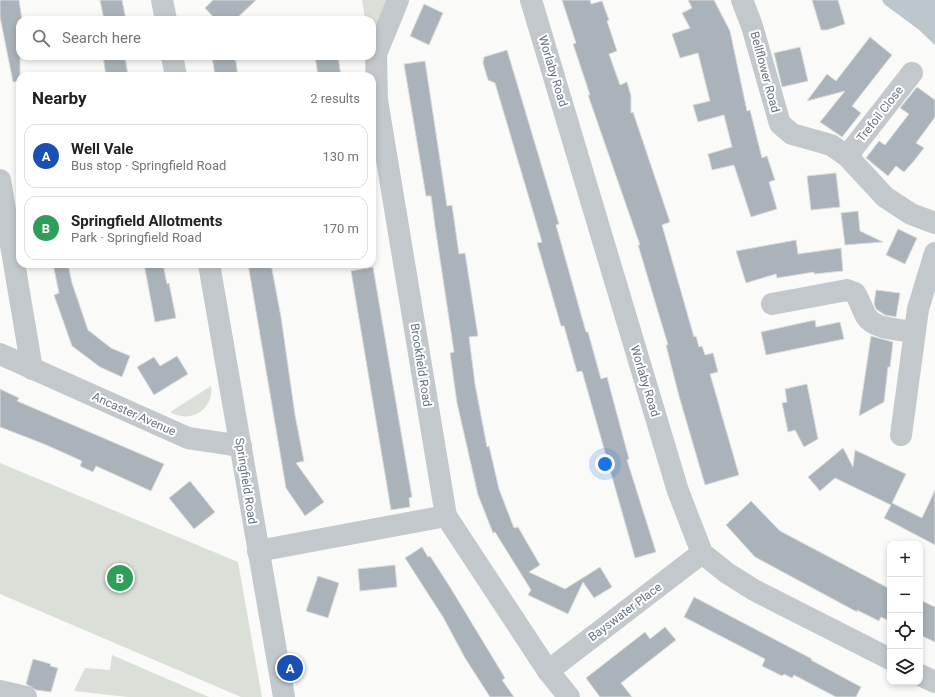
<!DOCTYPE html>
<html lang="en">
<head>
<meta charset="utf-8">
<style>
  :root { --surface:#fff; --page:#f6f6f6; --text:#202124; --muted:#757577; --line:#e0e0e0; --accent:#111827 }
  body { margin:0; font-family:Roboto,sans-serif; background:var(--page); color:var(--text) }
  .controls { position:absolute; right:12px; bottom:12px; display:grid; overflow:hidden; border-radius:8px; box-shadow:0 2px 6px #0003 }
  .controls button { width:36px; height:36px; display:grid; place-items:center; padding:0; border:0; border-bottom:1px solid var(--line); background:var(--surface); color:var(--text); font:20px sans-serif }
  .you { position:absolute; left:605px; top:464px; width:14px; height:14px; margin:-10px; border:3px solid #fff; border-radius:50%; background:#1a73e8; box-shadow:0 0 0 6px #1a73e833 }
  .badge { display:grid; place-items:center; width:26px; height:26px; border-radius:50%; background:var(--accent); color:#fff; font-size:13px; font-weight:700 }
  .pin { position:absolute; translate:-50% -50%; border:2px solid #fff; box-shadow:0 1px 4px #0006 }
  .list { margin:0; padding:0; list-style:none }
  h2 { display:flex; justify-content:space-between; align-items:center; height:52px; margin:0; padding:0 16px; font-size:17px }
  h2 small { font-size:13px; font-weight:400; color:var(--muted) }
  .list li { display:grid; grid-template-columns:26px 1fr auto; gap:12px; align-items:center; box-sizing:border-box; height:64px; margin:0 8px 8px; padding:0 8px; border:1px solid var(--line); border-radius:12px }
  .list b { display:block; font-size:15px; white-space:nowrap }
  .list p { margin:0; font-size:13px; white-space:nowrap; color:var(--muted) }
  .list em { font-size:13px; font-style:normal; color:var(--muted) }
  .icon { flex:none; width:22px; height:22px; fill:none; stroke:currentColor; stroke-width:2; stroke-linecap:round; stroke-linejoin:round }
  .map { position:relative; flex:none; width:935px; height:697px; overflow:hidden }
  .search { position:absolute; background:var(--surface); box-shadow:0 2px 6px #0003; left:16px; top:16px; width:360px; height:44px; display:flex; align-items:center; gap:10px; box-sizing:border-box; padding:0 14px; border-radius:12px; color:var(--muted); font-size:15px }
  .panel { position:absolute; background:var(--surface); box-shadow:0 2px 6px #0003; left:16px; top:72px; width:360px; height:196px; border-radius:12px }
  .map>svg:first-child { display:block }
  .green { fill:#dadfd7 }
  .water { fill:#bbc7cb }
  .building { fill:#aab3b9; stroke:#dcdcda }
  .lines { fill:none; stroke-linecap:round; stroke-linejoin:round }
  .minor { stroke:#c3c8cc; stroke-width:22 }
  .labels { text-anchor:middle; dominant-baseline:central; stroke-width:4; stroke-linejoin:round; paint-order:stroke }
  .street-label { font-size:12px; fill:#657683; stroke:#fff }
</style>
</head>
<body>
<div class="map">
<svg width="935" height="697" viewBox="0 0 935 697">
  <rect width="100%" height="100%" fill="#fafaf8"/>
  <g class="green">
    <path d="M362 0H392L372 36V20H365Z"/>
    <path d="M211 386C214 410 190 424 170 412Z"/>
    <path d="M0 463 238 562 262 697H241L0 594Z"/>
    <path d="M112 655 209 697H128L74 691 85 668 110 670Z"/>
  </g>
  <path class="water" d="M882 0H935V45L918 29 884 4Z"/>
  <g class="building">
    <path d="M0 0H19L22 20H20V81L13 82 0 17Z"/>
    <path d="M100 0H122L126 20H104Z"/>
    <path d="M213 0H256L235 20H216L205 8Z"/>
    <path d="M562 0H590L591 4 602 1 609 20 607 21 617 51 609 54 620 85 627 82 631 96V113L633 112 670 222 662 225 694 337 696 336 699 347 702 346 705 355 713 353 718 372 710 374 739 475 705 485 679 396 666 345H668L638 245H640L588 95H590L573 44 576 43Z"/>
    <path d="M688 0H714L730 31 747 111 750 110 762 158 767 156 775 180 769 182 777 209 751 217 734 165 712 170 708 154 732 147 724 115 698 122 693 105 710 101 698 53 680 58 672 34 690 28 682 13 692 8Z"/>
    <path d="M812 0H838L845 24 827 30H821Z"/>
    <path d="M424 4 443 13 429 45 410 36Z"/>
    <path d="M870 37 892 55 852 106 861 113 842 137 820 122 845 91 807 101 827 74 836 81Z"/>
    <path d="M800 47 808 81 782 87 774 53Z"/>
    <path d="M507 50 559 224 556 225 586 332H588L601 379 607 377 629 459 627 460 656 552 635 558 582 371 577 372 564 326H561L537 243 542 242 495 83 488 80 483 63 484 57Z"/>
    <path d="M103 56H125L128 76H106Z"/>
    <path d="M212 56H235L238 76H215Z"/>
    <path d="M315 56H338L341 76H318Z"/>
    <path d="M425 61 447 206 452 205 459 254 465 253 478 336 469 337 475 384 487 447 489 446 499 489 514 528 518 527 540 565 529 572 565 589 600 567 612 587 594 598 583 582 568 614 528 595 531 590 495 532 493 533 478 495 457 403 450 353 454 352 435 226 431 196H426L404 64Z"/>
    <path d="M917 87 935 100V117L916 143 924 148 913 162 904 172 896 166 888 176 866 158 879 141 885 145 909 114 900 108Z"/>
    <path d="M836 173 840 207 811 210 807 176Z"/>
    <path d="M858 211 860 231 883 242 845 245 841 213Z"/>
    <path d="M898 229 917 238 905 264 886 255Z"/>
    <path d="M796 240 798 254 841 248 843 271 814 274V272L777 278 776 274 746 283 736 251Z"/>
    <path d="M53 264H68L72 283 88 330 111 348 130 356 122 377 100 367 72 346 54 295 59 293Z"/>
    <path d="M144 264H163L167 284 169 283 176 318 155 322Z"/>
    <path d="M248 264H271L281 317 295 415 304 461 296 463 324 502 305 516 286 488Z"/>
    <path d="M373 267 412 497 409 498 410 507 391 510 351 271Z"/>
    <path d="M876 290 900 293 896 317 885 315 876 309 874 304Z"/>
    <path d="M815 320 816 327 840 322 844 339 766 355 761 332Z"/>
    <path d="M871 336 893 342 890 367H888L884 402 859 416Z"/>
    <path d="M177 356 188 374 154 395 137 367 154 357 160 366Z"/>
    <path d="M807 384 818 439 804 447 795 430 788 432 782 403 787 402 785 389Z"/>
    <path d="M0 389 19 398 17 401 164 464 151 491 96 466 93 472 80 466 82 461 44 444 0 427Z"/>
    <path d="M843 448 853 467 855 450 906 474 892 503 922 518 935 490V545L884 518 891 505 835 478 820 491 808 477Z"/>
    <path d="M190 481 215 512 194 529 169 498Z"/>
    <path d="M751 501 780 531 890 589V621L881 617 879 621 857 610V612L755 557 726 525Z"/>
    <path d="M422 547 428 557 430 556 450 587 505 678 502 680 514 697H490L465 658 443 617 405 558Z"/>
    <path d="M395 565 397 587 360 591 358 569Z"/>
    <path d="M318 576 339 583 328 618 306 611Z"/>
    <path d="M694 597 812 659 811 660 861 687 856 697H836L794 675 792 678 784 674 782 676 762 666 765 659 684 617Z"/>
    <path d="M920 600 935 607V642L920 635Z"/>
    <path d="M665 627 676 640 621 683 632 697H600L586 678 645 632 650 639Z"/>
    <path d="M33 659 51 664 50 666 58 668 51 692 36 690 26 684Z"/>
  </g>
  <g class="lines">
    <g class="minor">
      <path d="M162 0 166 20"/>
      <path d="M398 0 376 54 377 100 446 516 548 671 569 697"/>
      <path d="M531 0 678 491 702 553 727 573 754 590 890 659"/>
      <path d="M742 0 752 26 780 124 792 134 831 145 847 156 885 197 911 214 935 223"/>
      <path d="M172 56 176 76"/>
      <path d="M847 156 912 73"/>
      <path d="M0 180 32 369"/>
      <path d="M209 264 284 697"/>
      <path d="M772 304 847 290 855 293C860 301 862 309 866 316 875 330 899 329 914 332"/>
      <path d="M0 354 188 438 241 446"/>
      <path d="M901 435 918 309 935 253"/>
      <path d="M258 551 446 516"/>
      <path d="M548 671 702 553"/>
      <path d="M920 675 935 682"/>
      <path d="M0 691 26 697"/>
    </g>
  </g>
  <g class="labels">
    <g class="street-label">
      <text transform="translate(553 71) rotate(73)">Worlaby Road</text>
      <text transform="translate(765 72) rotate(75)">Bellflower Road</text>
      <text transform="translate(880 114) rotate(-52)">Trefoil Close</text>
      <text transform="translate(421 365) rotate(81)">Brookfield Road</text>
      <text transform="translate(645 381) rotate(73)">Worlaby Road</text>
      <text transform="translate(134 414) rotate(24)">Ancaster Avenue</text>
      <text transform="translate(246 481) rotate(81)">Springfield Road</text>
      <text transform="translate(625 612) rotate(-37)">Bayswater Place</text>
    </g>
  </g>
</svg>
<div class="controls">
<button>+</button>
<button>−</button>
<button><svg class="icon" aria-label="locate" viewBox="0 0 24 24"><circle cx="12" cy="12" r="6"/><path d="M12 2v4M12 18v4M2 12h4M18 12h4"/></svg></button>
<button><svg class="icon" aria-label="layers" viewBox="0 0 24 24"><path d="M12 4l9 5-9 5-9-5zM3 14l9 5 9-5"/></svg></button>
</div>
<div class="you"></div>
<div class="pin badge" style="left:290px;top:668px;background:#1a4fb4">A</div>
<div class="pin badge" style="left:120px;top:578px;background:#2e9e5b">B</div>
<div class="search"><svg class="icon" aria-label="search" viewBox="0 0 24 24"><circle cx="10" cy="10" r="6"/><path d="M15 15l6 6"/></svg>Search here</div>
<section class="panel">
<h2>Nearby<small>2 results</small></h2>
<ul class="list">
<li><span class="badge" style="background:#1a4fb4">A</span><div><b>Well Vale</b><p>Bus stop · Springfield Road</p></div><em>130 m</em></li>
<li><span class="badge" style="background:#2e9e5b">B</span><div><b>Springfield Allotments</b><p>Park · Springfield Road</p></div><em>170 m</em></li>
</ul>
</section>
</div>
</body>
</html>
